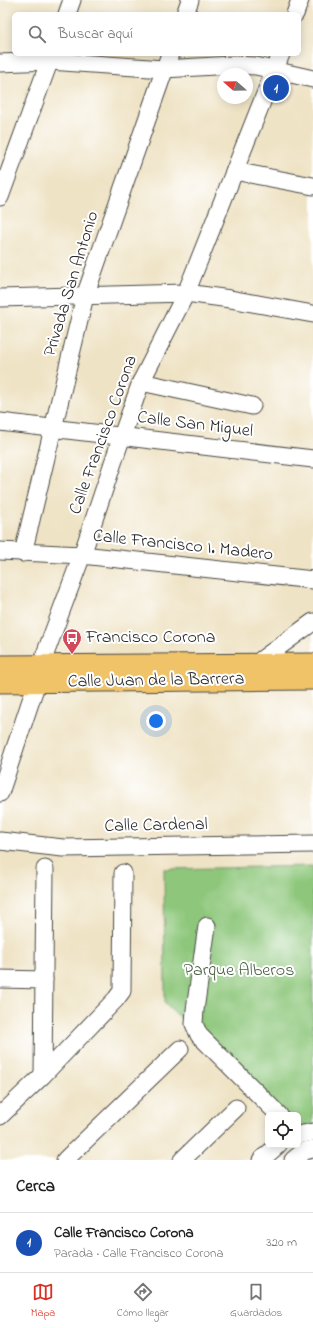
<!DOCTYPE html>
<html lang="es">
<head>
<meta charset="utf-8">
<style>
  :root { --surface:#fff; --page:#f2f2f2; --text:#222; --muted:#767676; --line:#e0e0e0; --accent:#d93025 }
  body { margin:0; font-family:"Indie Flower",sans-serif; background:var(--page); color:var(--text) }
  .controls { position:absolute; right:12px; bottom:12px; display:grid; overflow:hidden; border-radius:6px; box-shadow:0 2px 10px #0003 }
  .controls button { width:36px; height:36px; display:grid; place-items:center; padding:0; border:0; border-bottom:1px solid var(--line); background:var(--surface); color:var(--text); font:20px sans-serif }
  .compass { position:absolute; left:217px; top:68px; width:36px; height:36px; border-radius:50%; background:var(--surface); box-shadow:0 2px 10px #0003; rotate:290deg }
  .you { position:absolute; left:156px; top:721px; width:14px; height:14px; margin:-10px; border:3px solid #fff; border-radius:50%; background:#1a73e8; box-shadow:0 0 0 6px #1a73e833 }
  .badge { display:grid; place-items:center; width:26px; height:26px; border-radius:50%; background:var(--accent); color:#fff; font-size:13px; font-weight:700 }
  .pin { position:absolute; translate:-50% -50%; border:2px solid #fff; box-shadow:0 1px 4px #0006 }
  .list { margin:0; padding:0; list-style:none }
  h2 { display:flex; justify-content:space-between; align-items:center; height:52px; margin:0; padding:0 16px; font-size:17px }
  h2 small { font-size:13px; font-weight:400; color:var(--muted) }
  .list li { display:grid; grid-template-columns:26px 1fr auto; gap:12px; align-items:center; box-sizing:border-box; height:60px; padding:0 16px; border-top:1px solid var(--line) }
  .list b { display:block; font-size:15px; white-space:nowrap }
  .list p { margin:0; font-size:13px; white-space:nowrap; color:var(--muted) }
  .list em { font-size:13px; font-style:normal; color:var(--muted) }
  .icon { flex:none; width:22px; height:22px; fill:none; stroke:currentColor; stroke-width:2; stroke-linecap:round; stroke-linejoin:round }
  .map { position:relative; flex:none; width:313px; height:1160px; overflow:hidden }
  .search { position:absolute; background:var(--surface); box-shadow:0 2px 10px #0003; left:12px; right:12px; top:12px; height:44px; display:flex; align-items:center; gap:10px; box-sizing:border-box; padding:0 14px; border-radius:6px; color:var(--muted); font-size:15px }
  .sheet { height:112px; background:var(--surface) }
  nav { display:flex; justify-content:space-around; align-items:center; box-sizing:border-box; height:56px; border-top:1px solid var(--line); background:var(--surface); font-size:11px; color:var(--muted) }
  nav a { display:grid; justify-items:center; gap:2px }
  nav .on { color:var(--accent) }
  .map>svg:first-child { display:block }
  .green { fill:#8ec77b; stroke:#5c7953 }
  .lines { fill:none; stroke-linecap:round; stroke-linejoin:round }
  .minor-casing { stroke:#484742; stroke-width:19 }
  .major-casing { stroke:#484742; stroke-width:23 }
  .minor { stroke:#fff; stroke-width:17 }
  .major { stroke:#f0c369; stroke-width:21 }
  .labels { text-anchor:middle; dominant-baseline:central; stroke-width:4; stroke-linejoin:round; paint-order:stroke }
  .street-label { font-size:18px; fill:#2b2b2b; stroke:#fff }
  .poi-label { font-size:18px; fill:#2b2b2b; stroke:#fff; text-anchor:start }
  .park-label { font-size:18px; fill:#4e6247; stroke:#fff }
</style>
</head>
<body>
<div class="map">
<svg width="313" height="1160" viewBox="0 0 313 1160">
  <rect width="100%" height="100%" fill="#fff"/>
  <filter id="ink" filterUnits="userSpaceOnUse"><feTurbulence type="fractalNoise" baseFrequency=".025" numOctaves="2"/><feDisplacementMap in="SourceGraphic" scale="8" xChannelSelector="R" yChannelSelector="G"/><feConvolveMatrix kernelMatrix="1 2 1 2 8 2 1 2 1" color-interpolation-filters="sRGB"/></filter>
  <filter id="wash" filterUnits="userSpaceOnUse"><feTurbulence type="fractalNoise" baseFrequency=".012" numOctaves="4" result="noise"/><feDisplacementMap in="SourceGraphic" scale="16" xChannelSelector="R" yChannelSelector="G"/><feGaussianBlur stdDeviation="0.9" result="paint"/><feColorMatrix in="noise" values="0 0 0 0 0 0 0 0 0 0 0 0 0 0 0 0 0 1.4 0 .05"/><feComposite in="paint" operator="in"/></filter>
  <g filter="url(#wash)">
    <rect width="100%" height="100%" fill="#efe3c5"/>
    <path class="green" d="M313 866V1126L298 1128V1115H282L165 1003 164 869Z"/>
  </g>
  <g filter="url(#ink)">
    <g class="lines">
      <defs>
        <g id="minor">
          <path d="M67 14 72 0"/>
          <path d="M185 14 190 0"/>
          <path d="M295 14 300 0"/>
          <path d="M0 63 49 61 164 69 232 65 256 66 313 79"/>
          <path d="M234 171 313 186"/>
          <path d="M0 197 52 54"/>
          <path d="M0 298 186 293 230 299 313 314"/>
          <path d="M141 382 252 406"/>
          <path d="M0 422 313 459"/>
          <path d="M0 551 82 555 313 580"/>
          <path d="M23 553 85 296 170 54"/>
          <path d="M254 668V665L313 622"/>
          <path d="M0 793 37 682 41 665 82 555 122 436 141 382 186 293 281 54"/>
          <path d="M0 841 63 848 313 844"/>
          <path d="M207 926 195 1010 194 1024 199 1035 279 1115"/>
          <path d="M0 979 44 980"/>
          <path d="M43 1075 45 869"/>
          <path d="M0 1116 43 1075 116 999 122 991 123 873"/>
          <path d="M298 1135 313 1132"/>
          <path d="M65 1160 180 1049"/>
          <path d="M182 1160 236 1108"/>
          <path d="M261 1160 278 1145"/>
          <path d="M293 1160 304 1151 313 1149"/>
        </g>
        <g id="major">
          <path d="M0 666 313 664"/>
          <path d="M0 682 313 679"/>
        </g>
      </defs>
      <use href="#minor" class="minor-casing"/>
      <use href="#major" class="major-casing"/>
      <use href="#minor" class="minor"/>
      <use href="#major" class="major"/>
    </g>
  </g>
  <defs>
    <symbol id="bus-pin" viewBox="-11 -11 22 30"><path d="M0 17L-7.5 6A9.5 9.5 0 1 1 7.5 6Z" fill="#d1495b" stroke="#fff"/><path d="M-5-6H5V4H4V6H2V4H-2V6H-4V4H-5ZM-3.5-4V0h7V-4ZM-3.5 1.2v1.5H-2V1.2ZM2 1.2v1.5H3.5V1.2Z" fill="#fff"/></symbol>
  </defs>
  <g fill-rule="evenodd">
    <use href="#bus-pin" x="61" y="627" width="22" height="30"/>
  </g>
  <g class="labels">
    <g class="street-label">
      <text transform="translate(72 284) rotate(-73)">Privada San Antonio</text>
      <text transform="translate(195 425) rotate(7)">Calle San Miguel</text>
      <text transform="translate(104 435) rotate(-70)">Calle Francisco Corona</text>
      <text transform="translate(183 546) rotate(6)">Calle Francisco I. Madero</text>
      <text transform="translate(156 681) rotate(-1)">Calle Juan de la Barrera</text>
      <text transform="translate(156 826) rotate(-1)">Calle Cardenal</text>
    </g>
    <g class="poi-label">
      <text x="86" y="638">Francisco Corona</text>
    </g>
    <g class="park-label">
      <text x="239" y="971">Parque Alberos</text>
    </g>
  </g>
</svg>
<div class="controls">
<button><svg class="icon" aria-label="locate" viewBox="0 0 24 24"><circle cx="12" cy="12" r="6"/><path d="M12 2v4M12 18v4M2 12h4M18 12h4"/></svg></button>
</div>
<svg class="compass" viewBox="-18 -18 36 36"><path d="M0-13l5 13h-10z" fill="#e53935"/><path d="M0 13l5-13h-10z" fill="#767676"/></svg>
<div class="you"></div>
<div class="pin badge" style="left:276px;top:88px;background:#1a4fb4">1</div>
<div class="search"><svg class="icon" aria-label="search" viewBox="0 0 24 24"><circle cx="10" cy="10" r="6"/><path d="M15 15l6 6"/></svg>Buscar aquí</div>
</div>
<section class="sheet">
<h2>Cerca<small></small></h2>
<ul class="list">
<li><span class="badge" style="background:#1a4fb4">1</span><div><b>Calle Francisco Corona</b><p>Parada · Calle Francisco Corona</p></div><em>320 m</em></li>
</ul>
</section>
<nav>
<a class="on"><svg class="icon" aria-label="map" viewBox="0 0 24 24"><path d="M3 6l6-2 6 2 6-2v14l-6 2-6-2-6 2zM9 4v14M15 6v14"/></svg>Mapa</a>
<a><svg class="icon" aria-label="directions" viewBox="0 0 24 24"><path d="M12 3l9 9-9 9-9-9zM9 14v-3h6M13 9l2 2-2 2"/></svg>Cómo llegar</a>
<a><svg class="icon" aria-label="saved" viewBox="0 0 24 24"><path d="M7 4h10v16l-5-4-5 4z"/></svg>Guardados</a>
</nav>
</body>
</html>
